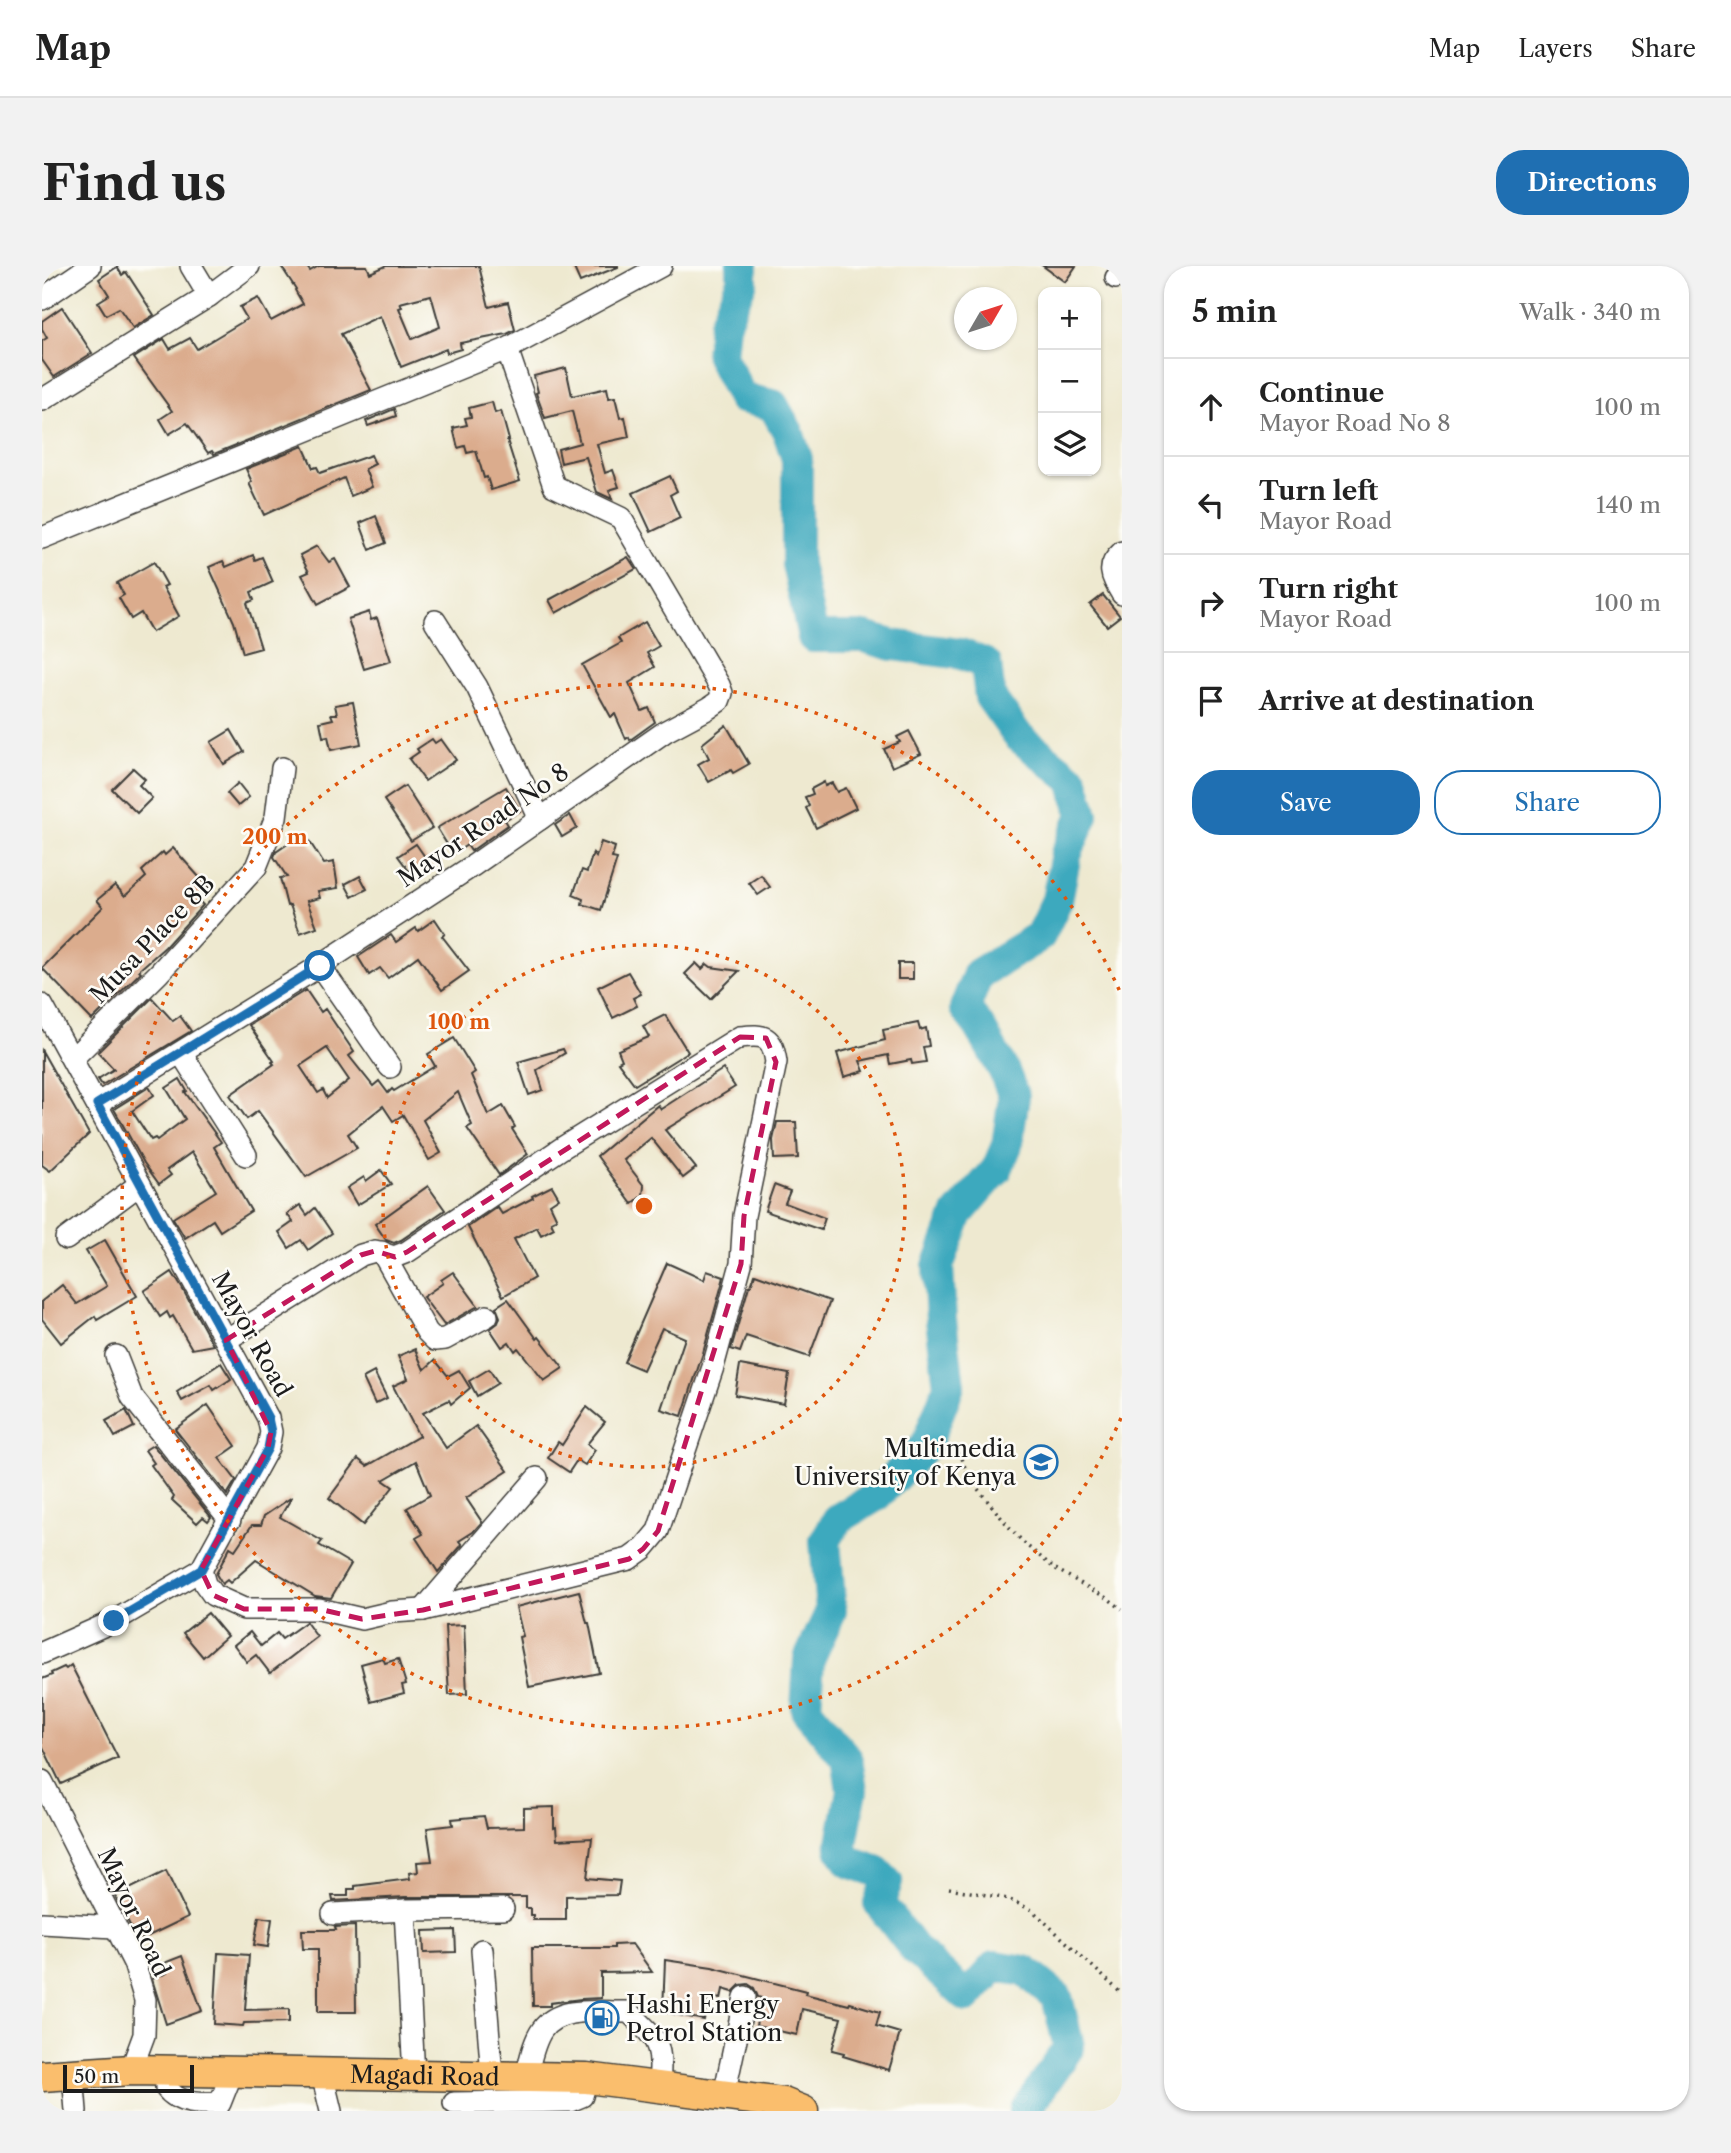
<!DOCTYPE html>
<html lang="en">
<head>
<meta charset="utf-8">
<style>
  :root { --surface:#fff; --page:#f2f2f2; --text:#222; --muted:#767676; --line:#e0e0e0; --accent:#1f6fb2 }
  body { margin:0; font-family:"Libre Caslon Text",serif; background:var(--page); color:var(--text) }
  .controls { position:absolute; right:21px; top:21px; display:grid; overflow:hidden; border-radius:14px; box-shadow:0 2px 5px #0004 }
  .controls button { width:63px; height:63px; display:grid; place-items:center; padding:0; border:0; border-bottom:2px solid var(--line); background:var(--surface); color:var(--text); font:35px sans-serif }
  .compass { position:absolute; left:912px; top:21px; width:63px; height:63px; border-radius:50%; background:var(--surface); box-shadow:0 2px 5px #0004; rotate:51deg }
  .scale { position:absolute; left:21px; bottom:18px; width:131px; box-sizing:border-box; padding-left:7px; border:4px solid #1c1c1c; border-top:0; font-size:19px; line-height:24px; white-space:nowrap; color:#1c1c1c; -webkit-text-stroke:5px #fdfcf7; paint-order:stroke }
  .stop { position:absolute; width:21px; height:21px; margin:-16px; border:5px solid #1f6fb2; border-radius:50%; background:#fff }
  .stop.end { background:#1f6fb2; border-color:#fff; box-shadow:0 2px 7px #0008 }
  .list { margin:0; padding:0; list-style:none }
  h2 { display:flex; justify-content:space-between; align-items:center; height:91px; margin:0; padding:0 28px; font-size:30px }
  h2 small { font-size:23px; font-weight:400; color:var(--muted) }
  .list li { display:grid; grid-template-columns:46px 1fr auto; gap:21px; align-items:center; box-sizing:border-box; height:98px; padding:0 28px; border-top:2px solid var(--line) }
  .list b { display:block; font-size:26px; white-space:nowrap }
  .list p { margin:0; font-size:23px; white-space:nowrap; color:var(--muted) }
  .list em { font-size:23px; font-style:normal; color:var(--muted) }
  .actions { display:flex; gap:14px; padding:21px 28px }
  .actions a { flex:1; padding:16px 0; border:2px solid var(--accent); border-radius:28px; text-align:center; font-size:24px; color:var(--accent) }
  .actions .main { background:var(--accent); color:#fff }
  .icon { flex:none; width:38px; height:38px; fill:none; stroke:currentColor; stroke-width:2; stroke-linecap:round; stroke-linejoin:round }
  .map { position:relative; flex:none; width:1080px; height:1845px; overflow:hidden; border-radius:28px }
  header { display:flex; align-items:center; gap:42px; box-sizing:border-box; height:98px; padding:0 35px; background:var(--surface); border-bottom:2px solid var(--line) }
  header strong { font-size:33px }
  nav { display:flex; gap:38px; margin-inline-start:auto; font-size:24px }
  .intro { display:flex; align-items:center; justify-content:space-between; box-sizing:border-box; height:168px; padding:0 42px }
  h1 { margin:0; font-size:49px }
  .button { padding:18px 32px; border-radius:28px; background:var(--accent); color:#fff; font-size:24px; font-weight:700 }
  main { display:flex; gap:42px; padding:0 42px }
  aside { flex:1; background:var(--surface); border-radius:28px; box-shadow:0 2px 5px #0004 }
  .map>svg:first-child { display:block }
  .lines { fill:none; stroke-linecap:round; stroke-linejoin:round }
  .river { stroke:#3ea9be; stroke-width:32 }
  .building { fill:#dbac8d; fill-rule:evenodd }
  .minor-casing { stroke:#3c3b37; stroke-width:24 }
  .highway-casing { stroke:#3c3b37; stroke-width:33 }
  .path { stroke:#3c3b37; stroke-width:3.5; stroke-dasharray:2 5; stroke-linecap:butt }
  .minor { stroke:#fff; stroke-width:21 }
  .highway { stroke:#fabe6d; stroke-width:30 }
  .route { stroke:#1f6fb2; stroke-width:9 }
  .marked { fill:none; stroke:#c2185b; stroke-width:5; stroke-dasharray:14 9; stroke-linejoin:round }
  .ring { fill:none; stroke:#de560d; stroke-width:3.5; stroke-dasharray:3.5 7 }
  .labels { text-anchor:middle; dominant-baseline:central; stroke-width:5; stroke-linejoin:round; paint-order:stroke }
  .street-label { font-size:24px; fill:#1c1c1c; stroke:#fdfcf7 }
  .poi-label { font-size:24px; fill:#1c1c1c; stroke:#fdfcf7; text-anchor:end }
  .centre { fill:#de560d; stroke:#fdfcf7; stroke-width:3.5 }
  .ring-label { font-size:21px; text-anchor:middle; font-weight:bold; fill:#de560d; stroke:#fdfcf7; stroke-width:5; stroke-linejoin:round; paint-order:stroke }
</style>
</head>
<body>
<header>
<strong>Map</strong>
<nav><a>Map</a><a>Layers</a><a>Share</a></nav>
</header>
<div class="intro"><h1>Find us</h1><a class="button">Directions</a></div>
<main>
<div class="map">
<svg width="1080" height="1845" viewBox="0 0 1080 1845">
  <rect width="100%" height="100%" fill="#fdfcf7"/>
  <filter id="ink" filterUnits="userSpaceOnUse"><feTurbulence type="fractalNoise" baseFrequency=".0143" numOctaves="2"/><feDisplacementMap in="SourceGraphic" scale="14" xChannelSelector="R" yChannelSelector="G"/><feConvolveMatrix kernelMatrix="1 2 1 2 8 2 1 2 1" color-interpolation-filters="sRGB"/></filter>
  <filter id="wash" filterUnits="userSpaceOnUse"><feTurbulence type="fractalNoise" baseFrequency=".00686" numOctaves="4" result="noise"/><feDisplacementMap in="SourceGraphic" scale="28" xChannelSelector="R" yChannelSelector="G"/><feGaussianBlur stdDeviation="1.57" result="paint"/><feColorMatrix in="noise" values="0 0 0 0 0 0 0 0 0 0 0 0 0 0 0 0 0 1.4 0 .05"/><feComposite in="paint" operator="in"/></filter>
  <g filter="url(#wash)">
    <rect width="100%" height="100%" fill="#eee9d0"/>
    <g class="lines">
      <path class="river" d="M700 0V15L682 58 679 90 700 132 731 139 746 166 755 193V298L771 371H822L851 379 919 388 944 398 948 431 976 470 1031 514 1041 549 1024 588 1015 634 998 670 936 708 923 742 937 760 962 805 972 831 965 879 955 903 916 948 896 1000 899 1054 907 1120 884 1179 834 1230 796 1253 783 1275 789 1345 767 1393 764 1443 805 1493 810 1524 799 1582 807 1596 834 1605 845 1616 837 1637 873 1684 925 1731 953 1700 983 1705 1015 1731 1027 1781 983 1845"/>
    </g>
    <g id="blocks">
      <g class="building">
        <path d="M239 0H264L268 5 277 0H325L328 7 344 0H437L447 41 466 36 473 64 465 68 418 77 419 83 405 87 404 83 359 101 338 50 299 68 329 124 172 188 170 185 166 187 145 157 127 168 118 153 130 145 92 92 122 73 128 83 148 72 155 83 205 53 198 41 216 32 229 55 261 38 253 24 254 23ZM389 29 398 61 370 73 357 42 360 41 358 37Z"/>
        <path d="M531 0H576V1L538 16Z"/>
        <path d="M1001 0H1034L1023 16Z"/>
        <path d="M75 1 80 9 84 6 112 49 91 62 77 42 64 49 56 36 67 29 57 13Z"/>
        <path d="M20 41 50 87 12 111 0 94V75L5 72 0 63V55Z"/>
        <path d="M524 102 530 130 565 122 567 132 573 131 578 152 583 151 587 171 555 178 563 207 571 204 577 221 567 224 570 233 555 226 544 191 519 197 516 183 538 177 530 145 503 152 494 127 496 126 492 110Z"/>
        <path d="M450 136 453 147 459 145 467 174H465L478 215 449 224 445 211 442 212 434 185 425 187 423 180 416 182 411 162 425 159 423 152 429 151 427 142Z"/>
        <path d="M352 143 354 150 326 160 324 155Z"/>
        <path d="M261 180 271 202 275 201 278 207 329 189 333 198 323 203 330 221 309 230 302 212 222 249 207 217 210 216 204 203Z"/>
        <path d="M628 210 635 225 628 229 638 252 609 266 591 227Z"/>
        <path d="M334 250 344 277 328 284 318 257Z"/>
        <path d="M275 280 287 296 293 293 308 321 276 338 260 309 267 306 258 289Z"/>
        <path d="M211 289 213 294 220 291 231 316 209 326 212 334 205 337 219 382 201 387 192 356 167 301 181 295 184 301Z"/>
        <path d="M586 291 594 303 514 347 507 334Z"/>
        <path d="M112 296 125 319 121 321 137 350 110 366 99 347 89 353 77 332 82 329 75 317Z"/>
        <path d="M1061 329 1078 350 1065 360 1048 339Z"/>
        <path d="M327 346 329 354 335 352 349 395 322 403 306 353Z"/>
        <path d="M603 356 617 380 605 387 613 401 587 417 600 445 607 442 613 456 588 474 587 471 584 473 573 448 569 451 540 399 579 377 576 372Z"/>
        <path d="M311 436 319 478 289 484 286 470 281 471 278 456 291 453 289 448H295L293 439Z"/>
        <path d="M684 459 707 498 691 507 689 504 667 516 656 498 667 492 660 478Z"/>
        <path d="M189 464 202 486 182 498 169 476Z"/>
        <path d="M867 465 879 488 850 501 842 483 858 476 855 471Z"/>
        <path d="M390 473 393 477 399 473 414 494 383 515 367 493 377 486 375 483Z"/>
        <path d="M91 502 103 513 97 519 110 532 95 547 70 523Z"/>
        <path d="M782 516 783 520 790 517 795 526 804 522 814 542 774 562 764 542 767 540 763 531 771 528 769 523Z"/>
        <path d="M196 517 207 531 196 540 185 527Z"/>
        <path d="M363 520 390 562 369 575 342 534Z"/>
        <path d="M464 521 478 545 463 554 466 559 429 585 425 579 411 588 395 562Z"/>
        <path d="M528 549 535 562 520 571 513 559Z"/>
        <path d="M262 567 282 598 292 596 296 622 276 625 278 632 265 635 275 661 258 667 248 639 245 640 238 612 245 611 232 591 234 586Z"/>
        <path d="M559 576 573 581 570 592 575 593 559 644 540 638 541 633 531 629 540 604 545 606 551 587 554 591Z"/>
        <path d="M374 578 390 601 379 609 373 601 367 605 356 590Z"/>
        <path d="M131 582 167 622 155 633 161 639 123 681 97 704 99 706 50 754 0 702 61 641 55 634 73 619 83 630 104 611 100 605 121 586 123 589Z"/>
        <path d="M719 609 728 621 716 629 707 617Z"/>
        <path d="M318 610 325 623 310 631 303 618Z"/>
        <path d="M393 653 403 668 400 670 427 705 400 724 376 690 346 712 338 702 327 709 316 691 349 669 354 676 374 662 376 665Z"/>
        <path d="M654 697 660 703 665 698 669 701 697 705 669 733 643 708Z"/>
        <rect x="856" y="697" width="15" height="16"/>
        <path d="M586 706 599 728 591 732 595 740 571 752 556 721Z"/>
        <path d="M264 724 279 746 283 743 312 786 307 790 331 820 337 815 346 827 350 823 352 825 393 800 386 788 412 772 433 806 429 809 446 849 461 840 473 861 470 863 486 888 457 909 425 862 430 859 416 826 381 854 399 887 387 894 361 849 351 855 341 840 306 868 315 882 264 911 216 845 205 853 188 829 232 798 230 796 232 795 207 759ZM285 782 307 814 285 832 281 824 276 827 258 800Z"/>
        <path d="M110 732 131 755 138 750 149 765 60 819 56 813 72 803 56 786Z"/>
        <path d="M623 749 646 786 593 819 576 796 580 794 576 784 607 771 601 760Z"/>
        <path d="M876 757 878 764 884 762 887 780 881 781 884 796 870 798 869 794 848 798 846 789 818 795 822 805 802 811 795 787 843 774 841 764Z"/>
        <path d="M521 783 523 787 495 804 501 824 487 829 476 796Z"/>
        <path d="M0 785 47 868 8 905 0 899Z"/>
        <path d="M681 803 693 821 623 864 654 902 641 912 609 872 582 894 602 920 601 929 590 938 555 890 616 839 619 843Z"/>
        <path d="M138 813 145 825 143 826 179 876 172 881 209 945 178 965 171 954 143 972 131 952 174 925 150 886 125 904 129 909 117 918 102 897 72 843 107 821 112 829 90 845 109 874 113 872 115 874 143 853 124 822Z"/>
        <path d="M735 856H754L756 892 732 893 731 874Z"/>
        <path d="M339 904 349 918 315 939 305 922 322 911 324 915Z"/>
        <path d="M732 919 748 925 743 937 783 952 779 964 723 945Z"/>
        <path d="M386 920 403 944 359 974 352 977 344 974 333 958Z"/>
        <path d="M510 920 517 932 508 938 515 953 509 956 512 962 499 969 495 961 472 973 492 1012 461 1030 426 961 455 941 460 948 491 932 490 930Z"/>
        <path d="M258 939 265 949 273 942 290 967 266 984 259 974 247 982 237 966 251 956 245 948Z"/>
        <path d="M63 974 95 1030 55 1054 53 1050 19 1077 0 1053V1035L20 1019 35 1038 65 1020 44 985Z"/>
        <path d="M625 997 662 1014 665 1005 682 1011 661 1087 640 1150 619 1143 643 1072 620 1062 601 1104 582 1096Z"/>
        <path d="M130 1006 140 1022 171 1079 150 1083 131 1050 128 1052 125 1046 118 1051 102 1025Z"/>
        <path d="M411 1006 436 1040 402 1059 381 1031 401 1017 399 1014Z"/>
        <path d="M713 1008 788 1035 767 1091 704 1070 698 1086 689 1083 707 1020H709Z"/>
        <path d="M466 1033 495 1073 497 1071 521 1102 502 1115 476 1082 473 1085 467 1076 460 1081 448 1063 456 1057 458 1051 454 1041Z"/>
        <path d="M373 1083 382 1104 393 1094 406 1110 417 1104 428 1122 409 1138 407 1134 381 1147 404 1182 434 1160 466 1205 424 1232 440 1256 431 1266 417 1275 420 1279 396 1306 374 1272 381 1268 365 1242 388 1229 374 1195 341 1214 351 1221 321 1259 287 1232 316 1193 325 1200 377 1170 351 1120 366 1113 356 1090Z"/>
        <path d="M179 1097 189 1113 172 1124 169 1119 140 1135 135 1126Z"/>
        <path d="M698 1099 747 1108 742 1138 693 1129Z"/>
        <path d="M447 1103 456 1117 435 1130 427 1115Z"/>
        <path d="M332 1106 345 1132 333 1138 321 1112Z"/>
        <path d="M166 1139 194 1180 177 1192 194 1214 185 1229 133 1163Z"/>
        <path d="M545 1141 563 1156 545 1178 553 1184 543 1199 535 1194 527 1206 506 1192 516 1176 520 1179Z"/>
        <path d="M84 1144 92 1161 73 1171 64 1155Z"/>
        <path d="M111 1179 169 1251 166 1255 161 1251 155 1257 130 1234 132 1231 109 1199 112 1197 103 1184Z"/>
        <path d="M250 1231 238 1251 280 1275 277 1279 309 1298 289 1332 273 1330 214 1294 188 1317 185 1314 180 1318 174 1308 188 1281 193 1284 210 1259H219L222 1250Z"/>
        <path d="M537 1325 545 1357H547L557 1407 487 1421 477 1371 481 1370 474 1341Z"/>
        <path d="M166 1347 185 1370 161 1391 141 1367Z"/>
        <path d="M264 1356 275 1371 228 1407 214 1389 205 1396 192 1379 208 1366 219 1380 235 1367 240 1373Z"/>
        <path d="M422 1359 425 1428 407 1429 403 1360Z"/>
        <path d="M341 1392 343 1397 356 1393 364 1418 360 1419 362 1427 329 1436 319 1398Z"/>
        <path d="M29 1399 76 1492 19 1518 0 1479V1413L10 1409 9 1407 22 1401 24 1403Z"/>
        <path d="M512 1541V1562L514 1561 515 1574 550 1572 545 1612 578 1615 576 1629 524 1630V1654H491V1649H488V1642H484V1631H363L291 1635 290 1630H306V1623H313V1620L368 1613 367 1607 376 1606 375 1596 390 1595 385 1562 411 1559 410 1553 442 1550 445 1562 482 1561V1542Z"/>
        <path d="M124 1605 146 1651 96 1675 73 1630Z"/>
        <path d="M217 1651 230 1653 226 1681 212 1679Z"/>
        <path d="M313 1660 314 1746H276V1683H261L260 1664H294L293 1661Z"/>
        <path d="M413 1664 414 1686 382 1687 381 1665Z"/>
        <path d="M590 1678 610 1706 559 1707V1732L539 1733 508 1737V1740H491L490 1682H572V1679Z"/>
        <path d="M176 1687 207 1689 203 1744 247 1743V1756L202 1757 201 1760 172 1758Z"/>
        <path d="M140 1690 160 1745 124 1758 110 1713 125 1707 122 1697Z"/>
        <path d="M623 1694 670 1701 764 1725 763 1728 807 1739 808 1737 838 1746 834 1760 858 1767 847 1804 801 1790 802 1787 790 1784 799 1752 760 1743 755 1769 714 1760 719 1732 716 1731 712 1722 706 1718 698 1719 691 1726 681 1723 679 1733 666 1731 662 1754 621 1746Z"/>
      </g>
    </g>
  </g>
  <g filter="url(#ink)">
    <use href="#blocks" fill-opacity="0" stroke="#3c3b37" stroke-width="2"/>
    <g class="lines">
      <defs>
        <g id="minor">
          <path d="M149 0 167 30"/>
          <path d="M1074 12 1080 7"/>
          <path d="M0 33 48 0"/>
          <path d="M0 134 167 30 207 0"/>
          <path d="M0 272 465 83 619 0"/>
          <path d="M1080 286C1063 301 1070 311 1080 328"/>
          <path d="M393 355 435 421 498 553"/>
          <path d="M278 700 348 801"/>
          <path d="M0 739 226 1152 229 1166 226 1182 159 1304 72 1355 0 1387"/>
          <path d="M139 787 204 889"/>
          <path d="M30 793 117 707 214 601 234 551 240 502"/>
          <path d="M55 838 268 706 432 599 624 465 667 442 677 435 680 427 677 419 579 252 512 220 465 83"/>
          <path d="M24 973 98 918"/>
          <path d="M340 986 385 1066 393 1074 403 1073 445 1050"/>
          <path d="M74 1090 90 1131 188 1254"/>
          <path d="M159 1304 163 1318 171 1329 202 1343H277L320 1353 350 1346 381 1344 587 1293 601 1283 616 1265 671 1101 699 998 702 950 734 796C730 770 723 768 698 771L520 882 365 986 352 991 333 985 319 989 184 1074"/>
          <path d="M381 1344 495 1212"/>
          <path d="M0 1515 92 1697 103 1734 102 1769 89 1804"/>
          <path d="M363 1644 372 1809"/>
          <path d="M291 1648 363 1644 461 1643"/>
          <path d="M0 1657 72 1661"/>
          <path d="M440 1684 450 1810"/>
          <path d="M124 1804V1822C137 1839 159 1838 178 1837L190 1807"/>
          <path d="M31 1808 34 1845"/>
          <path d="M280 1808 289 1845"/>
          <path d="M484 1811C488 1796 491 1777 500 1764 518 1738 560 1747 587 1746 618 1776 620 1778 617 1821"/>
          <path d="M682 1829 703 1731"/>
          <path d="M412 1837 528 1835 540 1830 545 1812"/>
        </g>
        <g id="highway">
          <path id="s1" d="M0 1810 89 1804 545 1812 741 1837 761 1845"/>
        </g>
      </defs>
      <use href="#minor" class="minor-casing"/>
      <use href="#highway" class="highway-casing"/>
      <g class="path">
        <path d="M918 1186 926 1211 967 1261 984 1279 1012 1302 1068 1334 1080 1343"/>
        <path d="M907 1622 966 1633 990 1644 1080 1728"/>
      </g>
      <use href="#minor" class="minor"/>
      <use href="#highway" class="highway"/>
    </g>
  </g>
  <g class="lines" filter="url(#ink)">
    <path class="route" d="M72 1355 159 1304 226 1182 229 1166 226 1152 55 838 278 700"/>
  </g>
  <path class="marked" d="M698 771 724 772 734 796 702 950 699 998 616 1265 601 1283 587 1293 381 1344 320 1353 277 1343H202L171 1329 159 1304 226 1182 229 1166 184 1074 319 989 333 985 353 991 365 986Z"/>
  <g class="ring">
    <circle cx="602" cy="940" r="261"/>
    <path d="M1079 1152A522 522 0 1 1 1079 728"/>
  </g>
  <defs>
    <symbol id="university-ring" viewBox="-11 -11 22 22"><circle r="9.5" fill="#fdfcf7" stroke="#1f6fb2" stroke-width="1.5"/><path d="M0-5L7-2L0 1L-7-2ZM-4 1L0 2.5L4 1V4Q0 6-4 4Z" fill="#1f6fb2"/></symbol>
    <symbol id="fuel-ring" viewBox="-11 -11 22 22"><circle r="9.5" fill="#fdfcf7" stroke="#1f6fb2" stroke-width="1.5"/><path d="M-5.5-6h7V0h2V4h1.3V-2.5L3-4.5l.8-.8L6-3V5H2.5V1h-1V6h-7ZM-4.2-4.7v3.2H.2V-4.7Z" fill="#1f6fb2"/></symbol>
  </defs>
  <g fill-rule="evenodd">
    <use href="#university-ring" x="980" y="1177" width="38" height="38"/>
    <use href="#fuel-ring" x="541" y="1733" width="38" height="38"/>
  </g>
  <g class="labels">
    <g class="street-label">
      <text transform="translate(441 559) rotate(-34)">Mayor Road No 8</text>
      <text transform="translate(110 673) rotate(-46)">Musa Place 8B</text>
      <text transform="translate(210 1068) rotate(61)">Mayor Road</text>
      <text transform="translate(92 1646) rotate(65)">Mayor Road</text>
      <text stroke="none"><textPath href="#s1" startOffset="383">Magadi Road</textPath></text>
    </g>
    <g class="poi-label">
      <text x="974" y="1182">Multimedia<tspan x="974" dy="28">University of Kenya</tspan></text>
      <text x="584" y="1738" text-anchor="start">Hashi Energy<tspan x="584" dy="28">Petrol Station</tspan></text>
    </g>
  </g>
  <circle cx="602" cy="940" r="10" class="centre"/>
  <g class="ring-label">
    <text x="233" y="578">200 m</text>
    <text x="417" y="763">100 m</text>
  </g>
</svg>
<div class="controls">
<button>+</button>
<button>−</button>
<button><svg class="icon" aria-label="layers" viewBox="0 0 24 24"><path d="M12 4l9 5-9 5-9-5zM3 14l9 5 9-5"/></svg></button>
</div>
<svg class="compass" viewBox="-18 -18 36 36"><path d="M0-13l5 13h-10z" fill="#e53935"/><path d="M0 13l5-13h-10z" fill="#767676"/></svg>
<div class="scale">50 m</div>
<div class="stop" style="left:278px;top:700px"></div>
<div class="stop end" style="left:72px;top:1355px"></div>
</div>
<aside>
<h2>5 min<small>Walk · 340 m</small></h2>
<ul class="list">
<li><svg class="icon" aria-label="ahead" viewBox="0 0 24 24"><path d="M12 20V5M6 11l6-6 6 6"/></svg><div><b>Continue</b><p>Mayor Road No 8</p></div><em>100 m</em></li>
<li><svg class="icon" aria-label="left" viewBox="0 0 24 24"><path d="M17 20v-9H6M10 6l-5 5 5 5"/></svg><div><b>Turn left</b><p>Mayor Road</p></div><em>140 m</em></li>
<li><svg class="icon" aria-label="right" viewBox="0 0 24 24"><path d="M7 20v-9h11M14 6l5 5-5 5"/></svg><div><b>Turn right</b><p>Mayor Road</p></div><em>100 m</em></li>
<li><svg class="icon" aria-label="arrive" viewBox="0 0 24 24"><path d="M6 21V4h12l-3 4 3 4H6"/></svg><div><b>Arrive at destination</b></div></li>
</ul>
<div class="actions"><a class="main">Save</a><a>Share</a></div>
</aside>
</main>
</body>
</html>
